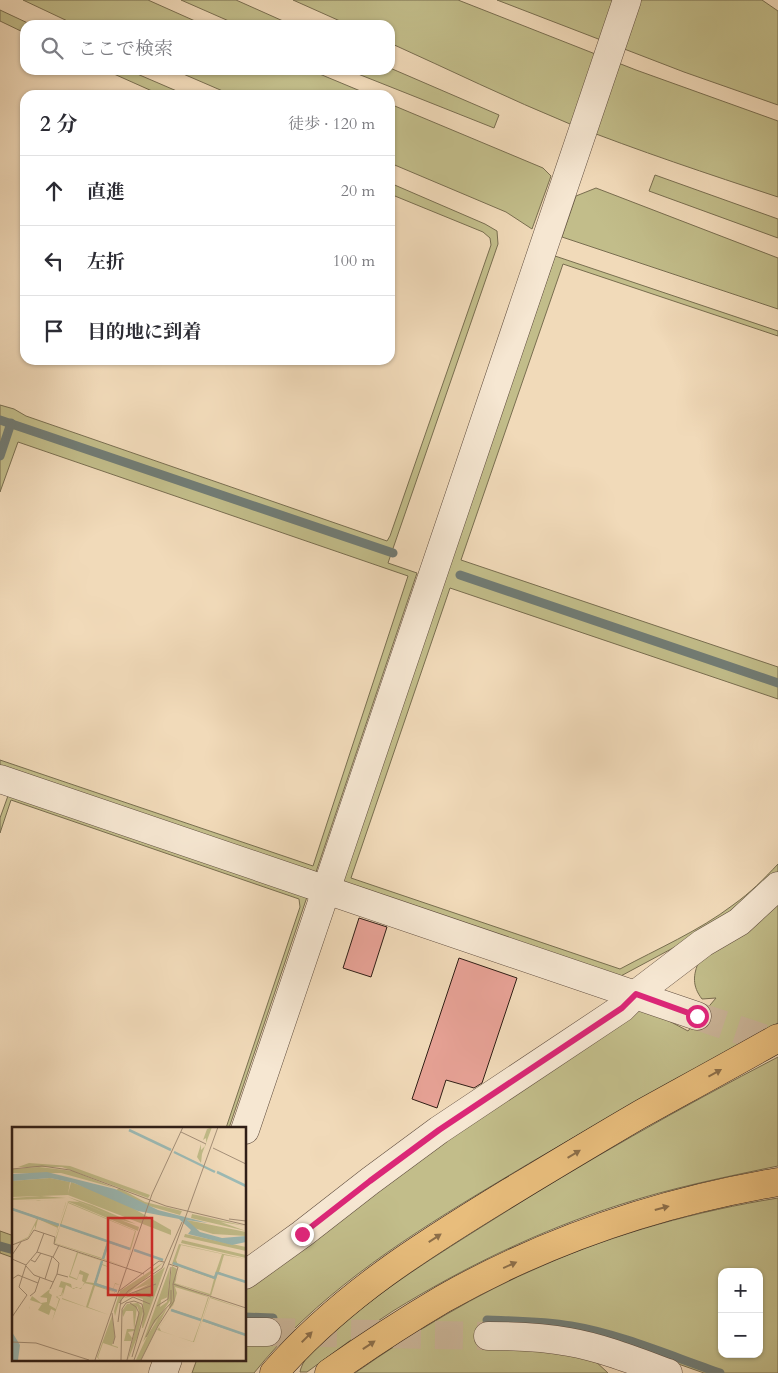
<!DOCTYPE html>
<html lang="ja">
<head>
<meta charset="utf-8">
<style>
  :root { --surface:#fff; --page:#f7f7f7; --text:#2b2b33; --muted:#7c7c81; --line:#e1e1e2 }
  body { margin:0; font-family:Cardo,"Noto Serif JP",serif; background:var(--page); color:var(--text) }
  .controls { position:absolute; right:15px; bottom:15px; display:grid; overflow:hidden; border-radius:10px; box-shadow:0 1px 4px #0004 }
  .controls button { width:45px; height:45px; display:grid; place-items:center; padding:0; border:0; border-bottom:1px solid var(--line); background:var(--surface); color:var(--text); font:25px sans-serif }
  .stop { position:absolute; width:15px; height:15px; margin:-11px; border:4px solid #db2777; border-radius:50%; background:#fff }
  .stop.end { background:#db2777; border-color:#fff; box-shadow:0 1px 5px #0008 }
  .list { margin:0; padding:0; list-style:none }
  h2 { display:flex; justify-content:space-between; align-items:center; height:65px; margin:0; padding:0 20px; font-size:21px }
  h2 small { font-size:16px; font-weight:400; color:var(--muted) }
  .list li { display:grid; grid-template-columns:32px 1fr auto; gap:15px; align-items:center; box-sizing:border-box; height:70px; padding:0 20px; border-top:1px solid var(--line) }
  .list b { display:block; font-size:19px; white-space:nowrap }
  .list em { font-size:16px; font-style:normal; color:var(--muted) }
  .icon { flex:none; width:28px; height:28px; fill:none; stroke:currentColor; stroke-width:2; stroke-linecap:round; stroke-linejoin:round }
  .map { position:relative; flex:none; width:778px; height:1373px; overflow:hidden }
  .search { position:absolute; background:var(--surface); box-shadow:0 1px 4px #0004; left:20px; top:20px; width:375px; height:55px; display:flex; align-items:center; gap:12px; box-sizing:border-box; padding:0 18px; border-radius:15px; color:var(--muted); font-size:19px }
  .panel { position:absolute; background:var(--surface); box-shadow:0 1px 4px #0004; left:20px; top:90px; width:375px; height:275px; border-radius:15px }
  .map>svg:first-child { display:block }
  .green { fill:#c2bd8a; stroke:#796e50; fill-rule:evenodd }
  .lines { fill:none; stroke-linecap:round; stroke-linejoin:round }
  .stream { stroke:#717c75; stroke-width:9 }
  .building { fill:#e7a296; stroke:#301e16 }
  .minor-tunnel { stroke:#cab498; stroke-width:28; stroke-dasharray:28 14; stroke-linecap:butt }
  .minor-casing { stroke:#604d3f; stroke-width:29 }
  .highway-casing { stroke:#301e16; stroke-width:29 }
  .minor { stroke:#f6e7d2; stroke-width:28 }
  .highway { stroke:#e8bd7c; stroke-width:28 }
  .oneway { fill:#8c6e49 }
  .route { stroke:#db2777; stroke-width:6 }
  .inset-river { fill:none; stroke:#9cbab5; stroke-width:2.5 }
  .inset-road { fill:none; stroke:#a48f78; stroke-width:1 }
  .view { fill:#d62828; fill-opacity:0.15; stroke:#d62828; stroke-width:2.5 }
  .inset-edge { fill:none; stroke:#301e16; stroke-width:2.5 }
</style>
</head>
<body>
<div class="map">
<svg width="778" height="1373" viewBox="0 0 778 1373">
  <rect width="100%" height="100%" fill="#f1dab9"/>
  <filter id="stains"><feTurbulence type="fractalNoise" baseFrequency=".004" numOctaves="4"/><feColorMatrix values="0 0 0 0 .2 0 0 0 0 .09 0 0 0 0 .02 0 0 0 .5 -.17"/></filter>
  <radialGradient id="worn" r=".72"><stop offset=".6" stop-color="#630" stop-opacity="0"/><stop offset="1" stop-color="#630" stop-opacity=".3"/></radialGradient>
  <g class="green">
    <path d="M23 0H148L204 25H76Z"/>
    <path d="M181 0H236L292 25H238Z"/>
    <path d="M293 0H458L636 70 778 121V197C708 174 639 151 570 124 509 99 450 70 390 43V25H349Z"/>
    <path d="M497 0H762L778 11V105L684 72Z"/>
    <path d="M0 10 32 25H25V33L0 21Z"/>
    <path d="M390 68 499 115 494 128 348 70H390Z"/>
    <path d="M105 70H128L186 95H161Z"/>
    <path d="M174 70H310L370 95H232Z"/>
    <path d="M390 104 543 168 551 176 532 229 506 212 390 163Z"/>
    <path d="M655 175 778 219V238L649 191Z"/>
    <path d="M390 183 485 224 497 231 498 244 388 563 417 573 316 872 0 767V760L313 866 408 576 18 442 0 492V405L14 409 26 416 387 541 390 536 491 245 490 238 483 232 390 194Z"/>
    <path d="M596 188 778 258V309L562 237 576 196Z"/>
    <path d="M555 256 778 331V336L563 264 461 560 778 667V699L450 588 351 878 620 969C657 949 699 931 733 905 750 893 764 879 778 864V872L767 884 714 926 619 977 342 881Z"/>
    <path d="M9 793 307 897 229 1128H226L300 907 299 899 11 800 0 833V818Z"/>
    <path d="M778 899V1023C748 1043 713 1059 682 1076 613 1115 545 1153 478 1194 397 1243 314 1298 254 1373H192L197 1359H245V1283L635 1007 656 1014 688 1031 716 998 702 999C692 986 693 975 699 961Z"/>
    <path d="M778 1057V1166C725 1177 671 1188 619 1205 541 1230 464 1267 393 1311 363 1330 335 1352 307 1372H300C303 1356 321 1343 333 1332 382 1289 437 1255 491 1221 584 1162 680 1108 778 1057Z"/>
    <path d="M778 1198V1373H704L607 1339 528 1347 593 1359 608 1373H355C414 1332 476 1294 542 1266 617 1233 697 1211 778 1198ZM722 1272H759V1354H722Z"/>
    <path d="M0 1231 14 1236V1258L0 1253Z"/>
  </g>
  <g class="lines">
    <g class="stream">
      <path d="M0 420 393 553"/>
      <path d="M0 456 11 423"/>
      <path d="M460 575 778 683"/>
      <path d="M0 1246 14 1250"/>
      <path d="M245 1317 273 1318"/>
      <path d="M487 1320C515 1321 543 1321 571 1326 620 1334 673 1357 720 1373"/>
    </g>
  </g>
  <g class="building">
    <path d="M359 918 387 927 371 977 343 968Z"/>
    <path d="M459 958 517 978 482 1083 474 1088 446 1080 437 1108 412 1099Z"/>
  </g>
  <g class="lines">
    <g class="minor-tunnel">
      <path d="M697 1016 778 1043"/>
      <path d="M267 1332 488 1336"/>
    </g>
    <defs>
      <g id="minor">
        <path d="M0 779 697 1016"/>
        <path d="M245 1130 627 0"/>
        <path d="M245 1275 302 1234 370 1181 439 1130 622 1008 636 994 703 943 739 922 778 886"/>
        <path d="M245 1332H267"/>
        <path d="M488 1336C515 1336 542 1337 569 1342 603 1348 635 1361 668 1373"/>
        <path d="M163 1373 168 1359"/>
      </g>
      <g id="highway">
        <path d="M274 1373C341 1296 423 1245 510 1192 553 1166 596 1140 639 1115 686 1089 732 1064 778 1038"/>
        <path d="M329 1373C366 1347 404 1322 443 1299 547 1240 660 1202 778 1182"/>
      </g>
    </defs>
    <use href="#minor" class="minor-casing"/>
    <use href="#highway" class="highway-casing"/>
    <use href="#minor" class="minor"/>
    <use href="#highway" class="highway"/>
  </g>
  <defs><path id="oneway-solid" d="M-6-.8H1V-3.2L6.5 0L1 3.2V.8H-6Z" transform="scale(1.25)"/></defs>
  <g class="oneway">
    <use href="#oneway-solid" transform="translate(715 1073) rotate(-29)"/>
    <use href="#oneway-solid" transform="translate(574 1154) rotate(-31)"/>
    <use href="#oneway-solid" transform="translate(662 1208) rotate(-15)"/>
    <use href="#oneway-solid" transform="translate(435 1238) rotate(-33)"/>
    <use href="#oneway-solid" transform="translate(510 1265) rotate(-24)"/>
    <use href="#oneway-solid" transform="translate(307 1337) rotate(-45)"/>
    <use href="#oneway-solid" transform="translate(369 1345) rotate(-34)"/>
  </g>
  <g class="lines">
    <path class="route" d="M302 1234 370 1181 439 1130 622 1008 636 994 697 1016"/>
  </g>
  <g transform="translate(12 1127)">
    <rect width="234" height="234" fill="#f1dab9"/>
    <path d="M200 0 190 27 189 36 185 30 189 17V23L194 18V11L191 13 195 2ZM17 36 58 39 138 68 136 71 50 40H59H6ZM27 40 61 44 103 61 49 46H0V42ZM38 51 58 55 56 67 59 55 103 71 159 103V108L56 68 0 70V54ZM107 61 133 75 170 84 168 88 137 79 103 64ZM29 69 54 71 0 73V71ZM56 70 80 78 124 97 109 93 127 100 126 104 55 74 67 75 107 92ZM27 73 0 75 26 73 54 75V76L43 109 23 103V98L16 111 0 118 16 110 25 92 0 81 47 97 54 75ZM26 92 46 101 43 109 23 103ZM56 75 124 104 114 140 42 116ZM56 76 123 104 118 121 49 98ZM48 99 95 115 90 131 43 116ZM97 116 119 123 114 140 92 132ZM180 87 234 99 209 95 234 104 179 91ZM175 93 234 105V109L201 107 182 101ZM173 107 234 120V124L172 110ZM170 113 234 128V131L169 116ZM167 117 234 132 212 128 207 145 234 156 206 146 199 169 160 155 197 170 182 215 145 203 160 183 161 178 158 182 157 180 159 172 131 215 158 140 156 170 149 173 148 180 155 175 160 139 165 142 164 152 168 140 160 137ZM169 118 210 127 202 150 166 138 164 133ZM168 140 202 152 198 167 163 156ZM163 160 196 170 189 192 160 182 165 166ZM160 183 189 193 181 215 149 204 147 200ZM65 125 91 134 90 137 95 139 97 136 113 142 108 158 103 157 101 163 82 157 105 166 97 188 50 172 51 165 49 169H44L48 172 40 194 17 182V181L18 179 17 182 40 194 43 184 39 182 37 188 26 183 30 177 18 173 20 169 29 176 35 175V171L28 170 38 162 45 165 49 154 59 157 60 161H69L73 156 70 154 71 148 67 147 65 153 57 150ZM66 126 90 134 82 156 74 155 77 147 68 143 65 152 58 149ZM97 136 113 142 108 158 103 156 101 162 84 156 90 138 96 140ZM72 156 81 158 74 180 50 171 54 158 62 162 64 160 69 162ZM83 159 105 166 97 188 76 180ZM47 160 51 161 49 168 44 170 47 172 44 182 37 178 40 168 37 166 38 162 45 165ZM152 135 107 175 103 189 102 184 108 164ZM153 140 131 201H130L131 172 122 169 112 171 137 157 121 163ZM198 170 234 183 198 171 191 192 234 209 190 194 183 216 234 233 183 216ZM126 176 131 182 126 208 116 233 127 184 125 179 122 204 116 205 120 211 119 214H112L115 202H122L121 184H114L111 190 110 184 115 177ZM155 181 129 233H124L140 199ZM100 189 103 210 100 218 106 220V233V221L91 216 86 230 88 233 85 230Z" fill="#c2bd8a" fill-rule="evenodd"/>
    <path d="M35 45 103 62 146 83 196 96 175 93 188 105 210 111 234 109V115L220 118 176 107 179 103 167 92 126 84 62 56 38 51 0 54V47ZM0 205 8 218 6 233H0Z" fill="#9cbab5"/>
    <path class="inset-river" d="M117 3 159 23M162 25 203 45M205 45 234 59M0 82 47 98M48 98 118 122M122 123 151 133M91 132 96 116M90 134 83 157 105 164M161 136 203 151 205 145M206 146 234 155M159 183 189 193M191 193 234 208"/>
    <path class="inset-road" d="M169 5 194 17M201 21 234 37M0 42 30 39 58 43 154 79 234 98M217 92 234 94M0 118 16 112 22 103 43 110 42 117 132 147M25 125 32 106M0 128 9 115M41 130 47 136 45 147M0 132 14 138M19 133 23 135 29 126M14 139 22 148 41 155M0 152 6 148 26 156M33 152 40 130M161 157 234 181M38 162 45 147 56 150M107 164 147 134 152 135M124 166 139 170M117 167 144 157M18 169 23 165 28 150M107 176 116 164 150 141 170 95M109 177 121 170 138 177M145 179 156 172 159 140M100 186 103 210 101 217M0 190 15 168 7 160 14 138 25 125 41 130 47 118M106 195 109 173M134 210 143 193 159 176V163M0 215 24 216 77 233M83 233 140 67 171 0M109 233 110 182 114 176 122 174 130 177 132 187 120 230M115 233 127 186 124 180 118 176M122 233 206 0M129 233 146 199 162 174 161 157 166 140 157 137"/>
    <path class="view" d="M96 91H140V168H96Z"/>
    <rect width="234" height="234" class="inset-edge"/>
  </g>
  <rect width="100%" height="100%" filter="url(#stains)"/>
  <rect width="100%" height="100%" fill="url(#worn)"/>
</svg>
<div class="controls">
<button>+</button>
<button>−</button>
</div>
<div class="stop" style="left:697px;top:1016px"></div>
<div class="stop end" style="left:302px;top:1234px"></div>
<div class="search"><svg class="icon" aria-label="search" viewBox="0 0 24 24"><circle cx="10" cy="10" r="6"/><path d="M15 15l6 6"/></svg>ここで検索</div>
<section class="panel">
<h2>2 分<small>徒歩 · 120 m</small></h2>
<ul class="list">
<li><svg class="icon" aria-label="ahead" viewBox="0 0 24 24"><path d="M12 20V5M6 11l6-6 6 6"/></svg><div><b>直進</b></div><em>20 m</em></li>
<li><svg class="icon" aria-label="left" viewBox="0 0 24 24"><path d="M17 20v-9H6M10 6l-5 5 5 5"/></svg><div><b>左折</b></div><em>100 m</em></li>
<li><svg class="icon" aria-label="arrive" viewBox="0 0 24 24"><path d="M6 21V4h12l-3 4 3 4H6"/></svg><div><b>目的地に到着</b></div></li>
</ul>
</section>
</div>
</body>
</html>
